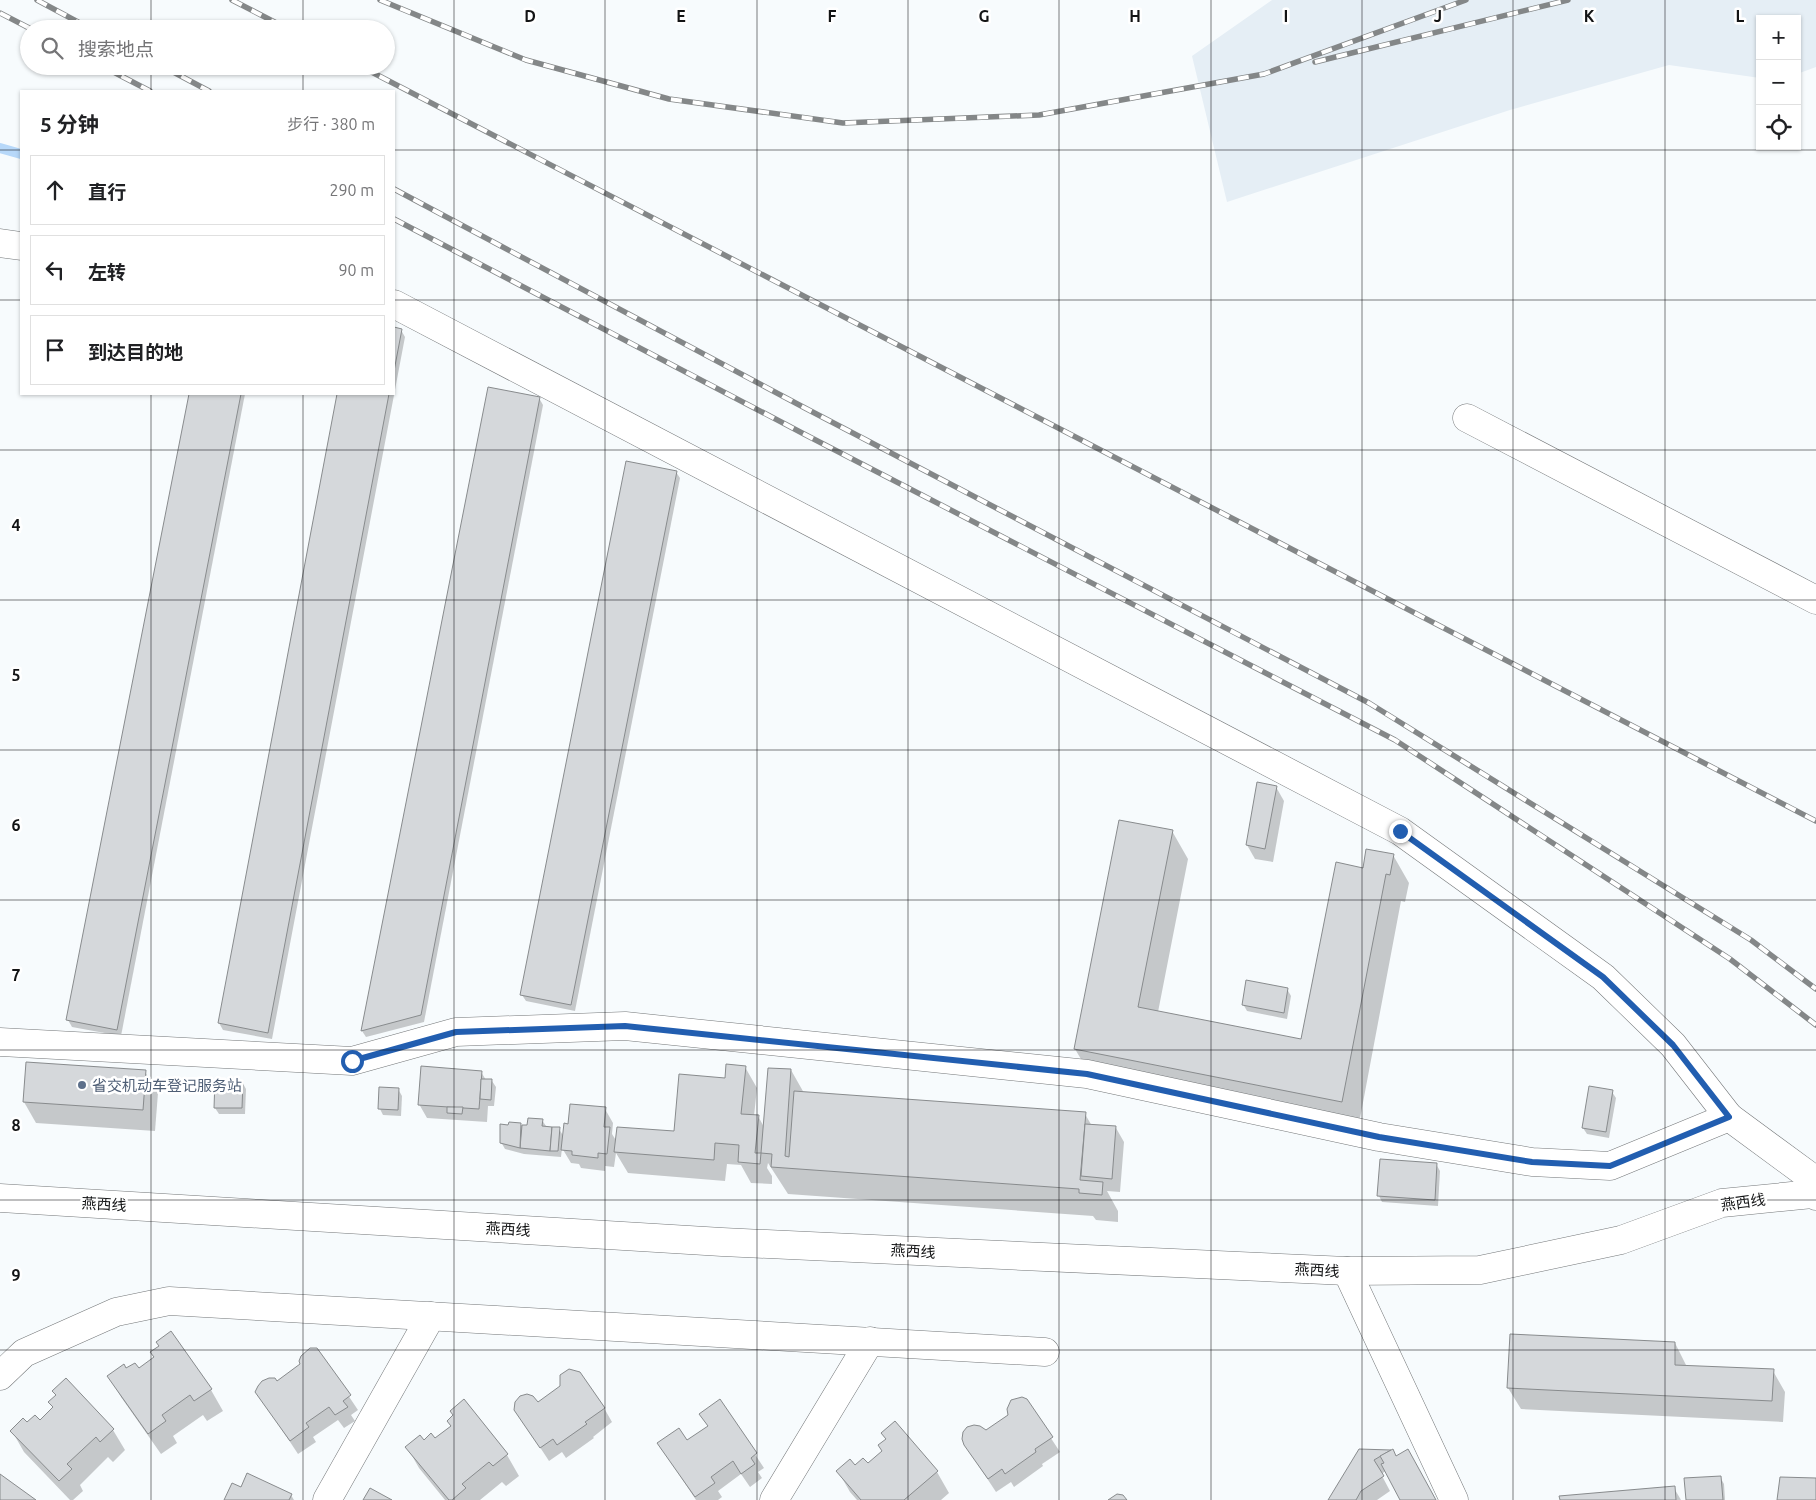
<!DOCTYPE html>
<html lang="zh">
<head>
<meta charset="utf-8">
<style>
  :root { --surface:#fff; --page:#f2f2f2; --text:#202124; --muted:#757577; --line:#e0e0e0 }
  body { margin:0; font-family:Ubuntu,"Noto Sans SC",sans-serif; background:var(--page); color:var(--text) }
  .controls { position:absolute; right:15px; top:15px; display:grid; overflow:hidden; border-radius:0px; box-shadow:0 1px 4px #0004 }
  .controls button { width:45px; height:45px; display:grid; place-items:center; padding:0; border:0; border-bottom:1px solid var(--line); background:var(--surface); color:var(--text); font:25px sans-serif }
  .stop { position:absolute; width:15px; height:15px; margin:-11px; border:4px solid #225eb0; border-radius:50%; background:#fff }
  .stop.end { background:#225eb0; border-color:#fff; box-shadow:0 1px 5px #0008 }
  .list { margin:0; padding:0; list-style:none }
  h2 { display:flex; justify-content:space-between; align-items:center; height:65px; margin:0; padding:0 20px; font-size:21px }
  h2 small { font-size:16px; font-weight:400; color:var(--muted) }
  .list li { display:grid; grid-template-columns:32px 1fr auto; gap:15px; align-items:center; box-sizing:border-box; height:70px; margin:0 10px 10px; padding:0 10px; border:1px solid var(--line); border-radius:0px }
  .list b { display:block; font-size:19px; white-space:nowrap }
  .list em { font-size:16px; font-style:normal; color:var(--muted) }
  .icon { flex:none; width:28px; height:28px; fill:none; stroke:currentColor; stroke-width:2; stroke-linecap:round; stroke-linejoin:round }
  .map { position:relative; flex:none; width:1816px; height:1500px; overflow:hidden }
  .search { position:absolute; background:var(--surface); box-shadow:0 1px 4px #0004; left:20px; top:20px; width:375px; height:55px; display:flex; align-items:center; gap:12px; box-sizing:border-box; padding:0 18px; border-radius:28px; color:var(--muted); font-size:19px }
  .panel { position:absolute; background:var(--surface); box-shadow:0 1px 4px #0004; left:20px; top:90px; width:375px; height:305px; border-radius:0px }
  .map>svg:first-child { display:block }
  .built { fill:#e5eef5 }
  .shadow { fill:#0003 }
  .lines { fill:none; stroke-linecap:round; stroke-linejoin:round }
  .stream { stroke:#b7d8f9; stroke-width:10 }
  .building { fill:#d5d8db; stroke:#888b8d }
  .minor-casing { stroke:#747779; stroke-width:29 }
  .minor { stroke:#fff; stroke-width:28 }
  .rail-casing { stroke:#848788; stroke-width:5.5 }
  .rail { stroke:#fff; stroke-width:4; stroke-dasharray:11; stroke-linecap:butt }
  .route { stroke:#225eb0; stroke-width:6 }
  .grid { fill:none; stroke:#131415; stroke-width:1; stroke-opacity:0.55 }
  .service-dot { fill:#5c6f8a; stroke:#fff; stroke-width:2 }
  .labels { text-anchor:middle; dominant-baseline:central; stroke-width:5; stroke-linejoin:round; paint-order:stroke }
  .service-label { font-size:15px; fill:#4e5e75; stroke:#fff; text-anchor:start }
  .street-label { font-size:15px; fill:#131415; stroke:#fff }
  .grid-label { font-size:16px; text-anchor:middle; font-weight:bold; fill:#131415; stroke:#fff; stroke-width:5; stroke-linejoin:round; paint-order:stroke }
</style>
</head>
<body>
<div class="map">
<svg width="1816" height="1500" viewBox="0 0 1816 1500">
  <rect width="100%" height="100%" fill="#f7fbfd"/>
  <path class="built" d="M1272 0H1816V67L1797 74V19H1760V78L1669 65 1510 110 1227 202 1192 56Z"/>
  <g class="shadow">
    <path d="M394 329 401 330 405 337 272 1039 223 1030 219 1023 339 394H394Z"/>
    <path d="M489 388 539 398 543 405 424 1022 366 1037 362 1031Z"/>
    <path d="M190 394H245L121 1036 72 1027 68 1020Z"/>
    <path d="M676 472 680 478 575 1011 526 1001 522 995Z"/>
    <path d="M1276 787 1284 801 1273 862 1255 859 1247 845Z"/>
    <path d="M1172 831 1188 859 1158 1012 1302 1041 1364 869 1393 855 1409 883 1405 902 1401 901 1358 1129 1091 1076 1075 1049Z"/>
    <path d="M1287 989 1291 996 1287 1019 1247 1011 1243 1004Z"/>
    <path d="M745 1067 757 1088 754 1116H758L764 1127 791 1070 804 1093 1085 1114 1092 1126 1116 1128 1124 1142 1120 1192 1107 1191 1118 1211V1222L1096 1220 1093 1216 788 1194 768 1163 767 1168 772 1176V1184L751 1183 741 1165 727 1164 725 1181 628 1173 616 1153 614 1167 605 1166V1171L581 1168 579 1164 571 1163 562 1148 561 1157 524 1154 505 1149 501 1142 510 1126 520 1124 522 1126 528 1127 542 1120 546 1126 559 1129 564 1137 569 1125 605 1109 613 1123 612 1134 617 1142 675 1132 726 1079Z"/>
    <path d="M145 1072 158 1093 155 1131 36 1123 24 1102Z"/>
    <path d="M481 1072 486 1080 492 1081 496 1087 494 1106H488L487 1122 427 1118 419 1104Z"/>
    <path d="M242 1082 246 1089 245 1114H219L215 1108Z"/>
    <path d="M398 1089 402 1096 401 1116 383 1115 380 1109Z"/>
    <path d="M1612 1092 1616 1098 1609 1138 1587 1134 1583 1128Z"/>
    <path d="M1436 1164 1440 1171 1438 1206 1382 1202 1379 1196Z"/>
    <path d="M1511 1335 1675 1343 1687 1367 1773 1371 1785 1392 1783 1422 1521 1409 1508 1388Z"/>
    <path d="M317 1349 358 1410 351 1415 355 1421 344 1428 338 1420 313 1437 316 1442 298 1454 257 1392 277 1383 302 1364Z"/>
    <path d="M126 1370H138L211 1390 223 1411 207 1421 203 1415 173 1436 177 1443 161 1454 121 1397 109 1376Z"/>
    <path d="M53 1391 113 1430 125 1450 113 1462 108 1457 80 1485 83 1491 73 1500H70L24 1452 12 1431 27 1424 40 1422 54 1409 50 1402 56 1396Z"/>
    <path d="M1026 1400 1060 1452 1042 1464 1043 1466 1014 1487 1011 1482 996 1492 965 1445 1009 1415Z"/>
    <path d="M463 1401 507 1455 519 1476 506 1486 502 1482 480 1500H445L419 1468 407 1447 424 1441 435 1440 451 1426 454 1416Z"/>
    <path d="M720 1401 764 1468 758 1472 762 1478 750 1487 741 1474 718 1491 722 1497 718 1500H696L659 1444 687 1442 708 1427 701 1414Z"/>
    <path d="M538 1403 604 1408 612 1422 593 1437 594 1438 566 1458 562 1452 549 1461 515 1409Z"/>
    <path d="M895 1423 937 1472 949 1493 941 1500H857L850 1492 838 1471 868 1464 883 1452 886 1440Z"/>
    <path d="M1360 1450 1396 1457 1435 1500H1402L1386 1471 1381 1474 1390 1491 1377 1500H1330Z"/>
    <path d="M1720 1477 1724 1484 1725 1500H1687Z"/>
    <path d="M1674 1488 1681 1500H1561Z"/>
    <path d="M241 1489 291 1495 294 1500H225Z"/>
  </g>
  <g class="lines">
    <path class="stream" d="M0 148 21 154"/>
  </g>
  <g class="building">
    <path d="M394 327 402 329 394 371Z"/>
    <path d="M488 387 540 397 421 1015 361 1031Z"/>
    <path d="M189 394H241L117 1030 66 1020Z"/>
    <path d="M337 394H389L268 1033 218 1023Z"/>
    <path d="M626 461 677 471 571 1005 520 995Z"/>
    <path d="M1257 782 1277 786 1265 849 1246 845Z"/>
    <path d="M1119 820 1173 830 1138 1007 1301 1039 1336 862 1363 868 1366 849 1394 854 1390 875 1386 874 1342 1102 1074 1049Z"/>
    <path d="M1246 980 1288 988 1284 1013 1242 1005Z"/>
    <path d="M26 1062 146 1070 143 1110 23 1102Z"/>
    <path d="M726 1064 746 1066 741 1114 759 1115 755 1153H761L760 1164 738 1162 739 1145 715 1143 714 1160 614 1152 617 1127 674 1131 679 1074 725 1078Z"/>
    <path d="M421 1066 482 1071 479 1109 418 1105Z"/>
    <path d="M768 1068 791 1069 785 1156 789 1157 794 1091 1086 1112 1080 1180 1103 1182 1102 1195 1079 1193V1189L771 1167 772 1154 761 1153Z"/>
    <path d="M481 1079H492L491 1100 480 1099Z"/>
    <path d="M215 1080 243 1081 242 1108H214Z"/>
    <path d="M1589 1086 1613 1090 1606 1132 1582 1128Z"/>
    <path d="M379 1087 399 1088 398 1110 378 1109Z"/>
    <path d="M570 1104 606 1107 604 1127H610L607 1154 598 1153V1158L572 1155V1151L561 1150 564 1123 568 1124Z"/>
    <path d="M447 1107H463L462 1114 447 1113Z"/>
    <path d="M528 1118 543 1119 542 1126 552 1127 550 1151 520 1148 522 1125H527Z"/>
    <path d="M509 1122 521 1123 520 1148 500 1143V1124L508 1125Z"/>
    <path d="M1085 1124 1116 1126 1112 1179 1081 1176Z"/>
    <path d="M552 1127H560L558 1151H550Z"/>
    <path d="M1380 1159 1437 1163 1435 1200 1377 1196Z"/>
    <path d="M171 1331 212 1389 194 1401 190 1395 162 1415 166 1421 148 1434 107 1376 124 1364 126 1368 135 1363 139 1368 154 1357 150 1352 159 1346 156 1342Z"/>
    <path d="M1510 1334 1675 1342V1365L1774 1369 1772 1401 1507 1388Z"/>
    <path d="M310 1348H317L351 1395 343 1401 348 1407 335 1415 329 1407 306 1423 309 1427 290 1441 255 1392 258 1386 262 1381 269 1378H275L277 1381 300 1364 299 1361 301 1356Z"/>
    <path d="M569 1369 580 1372 605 1408 585 1422 587 1424 557 1445 553 1439 540 1448 514 1410 515 1402 520 1396 527 1394 533 1396 538 1402 560 1386V1375Z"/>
    <path d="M66 1378 114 1429 100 1442 96 1437 67 1464 72 1469 59 1481 10 1431 23 1418 27 1422 35 1415 40 1420 53 1407 48 1402 56 1395 52 1391Z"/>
    <path d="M1022 1397 1027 1399 1053 1437 1035 1449 1036 1452 1005 1474 1002 1469 988 1479 964 1445 962 1439 963 1432 967 1427 974 1425 980 1426 986 1430 1008 1415 1007 1409 1011 1400Z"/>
    <path d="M464 1399 508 1454 493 1466 489 1462 462 1484 466 1488 452 1500H449L405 1447 420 1435 424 1440 431 1433 435 1438 451 1426 447 1421 453 1415 450 1411Z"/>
    <path d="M720 1399 757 1453 751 1458 755 1464 741 1474 733 1461 711 1477 715 1483 695 1497 657 1443 679 1428 687 1440 708 1426 699 1414Z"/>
    <path d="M895 1421 938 1471 904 1500H861L836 1471 850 1459 855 1465 863 1458 868 1463 882 1451 878 1445 886 1439 881 1433Z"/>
    <path d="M1359 1449 1391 1450 1374 1460 1384 1476 1361 1491 1356 1500H1328Z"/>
    <path d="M1393 1449 1396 1456 1408 1449 1436 1500H1400L1381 1464 1384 1463 1380 1456Z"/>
    <path d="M247 1473 292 1494 289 1500H224L232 1483 241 1487Z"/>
    <path d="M0 1474 36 1500H0Z"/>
    <path d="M1721 1476 1723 1500H1686L1684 1478Z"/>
    <path d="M1780 1477 1816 1478V1500H1777Z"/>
    <path d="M1675 1486 1676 1500H1560L1559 1496Z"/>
    <path d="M370 1488 392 1500H363Z"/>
    <path d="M1117 1494 1123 1495 1127 1500H1108Z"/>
  </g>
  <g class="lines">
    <defs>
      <g id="minor">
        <path d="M0 243 21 246"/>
        <path d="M394 304 1400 831 1603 977 1673 1045 1729 1117 1816 1181"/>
        <path d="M1467 418 1816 600"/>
        <path d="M0 1042 352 1061 456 1032 625 1026 1087 1074 1379 1137 1532 1162 1610 1166 1729 1117"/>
        <path d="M0 1198 722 1242 1347 1271 1480 1270 1621 1240 1722 1203 1812 1194 1816 1196"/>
        <path d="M1347 1271 1454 1500"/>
        <path d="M0 1376 24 1353 116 1312 169 1301 1045 1352"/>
        <path d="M327 1500 431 1316"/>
        <path d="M774 1500 870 1341"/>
      </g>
    </defs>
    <use href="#minor" class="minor-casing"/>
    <use href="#minor" class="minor"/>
    <defs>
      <g id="rail">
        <path d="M37 0 91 29"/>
        <path d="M232 0 288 29"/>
        <path d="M380 0 526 60 669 99 843 123 1039 115 1264 74 1466 0"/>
        <path d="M0 13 31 29"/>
        <path d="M1315 62 1568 0"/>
        <path d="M102 66 150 91"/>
        <path d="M162 66 209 91"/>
        <path d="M360 66 1816 821"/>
        <path d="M394 189 805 408 1369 703 1751 940 1816 989"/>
        <path d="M394 219 804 434 1395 740 1730 959 1816 1025"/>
      </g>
    </defs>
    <use href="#rail" class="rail-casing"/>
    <use href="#rail" class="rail"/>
  </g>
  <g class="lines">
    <path class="route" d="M352 1061 456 1032 625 1026 1087 1074 1379 1137 1532 1162 1610 1166 1729 1117 1673 1045 1603 977 1400 831"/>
  </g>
  <path class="grid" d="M151 0V29M303 0V29M454 0V1500M605 0V1500M757 0V1500M908 0V1500M1059 0V1500M1211 0V1500M1362 0V1500M1513 0V1500M1665 0V1500M151 66V91M303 66V91M0 150H21M394 150H1816M0 300H21M394 300H1816M151 394V1500M303 394V1500M0 450H1816M0 600H1816M0 750H1816M0 900H1816M0 1050H1816M0 1200H1816M0 1350H1816"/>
  <circle class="service-dot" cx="82" cy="1085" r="5"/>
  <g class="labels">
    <g class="service-label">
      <text x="92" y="1085">省交机动车登记服务站</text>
    </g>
    <g class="street-label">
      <text transform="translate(1743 1202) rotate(-8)">燕西线</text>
      <text transform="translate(104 1204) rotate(3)">燕西线</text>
      <text transform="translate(508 1229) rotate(3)">燕西线</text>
      <text transform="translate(913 1251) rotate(3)">燕西线</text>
      <text transform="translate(1317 1270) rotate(3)">燕西线</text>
    </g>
  </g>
  <g class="grid-label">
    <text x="530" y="22">D</text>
    <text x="681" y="22">E</text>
    <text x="832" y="22">F</text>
    <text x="984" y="22">G</text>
    <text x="1135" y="22">H</text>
    <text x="1286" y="22">I</text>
    <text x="1438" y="22">J</text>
    <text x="1589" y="22">K</text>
    <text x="1740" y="22">L</text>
    <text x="16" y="531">4</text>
    <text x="16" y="681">5</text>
    <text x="16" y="831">6</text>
    <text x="16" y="981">7</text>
    <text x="16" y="1131">8</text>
    <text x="16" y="1281">9</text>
  </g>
</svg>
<div class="controls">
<button>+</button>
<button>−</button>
<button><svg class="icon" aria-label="locate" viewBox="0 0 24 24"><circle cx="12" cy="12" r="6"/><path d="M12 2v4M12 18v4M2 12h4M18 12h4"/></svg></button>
</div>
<div class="stop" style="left:352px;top:1061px"></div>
<div class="stop end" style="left:1400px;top:831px"></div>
<div class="search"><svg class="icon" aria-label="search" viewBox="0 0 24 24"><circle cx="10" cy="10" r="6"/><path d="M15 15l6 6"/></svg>搜索地点</div>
<section class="panel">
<h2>5 分钟<small>步行 · 380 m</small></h2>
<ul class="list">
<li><svg class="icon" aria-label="ahead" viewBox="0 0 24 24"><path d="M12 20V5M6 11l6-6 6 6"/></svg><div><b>直行</b></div><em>290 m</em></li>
<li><svg class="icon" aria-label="left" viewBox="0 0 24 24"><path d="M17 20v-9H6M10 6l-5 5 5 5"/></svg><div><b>左转</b></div><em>90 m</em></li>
<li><svg class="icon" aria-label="arrive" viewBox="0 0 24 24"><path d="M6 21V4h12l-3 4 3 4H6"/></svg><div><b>到达目的地</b></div></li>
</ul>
</section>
</div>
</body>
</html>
